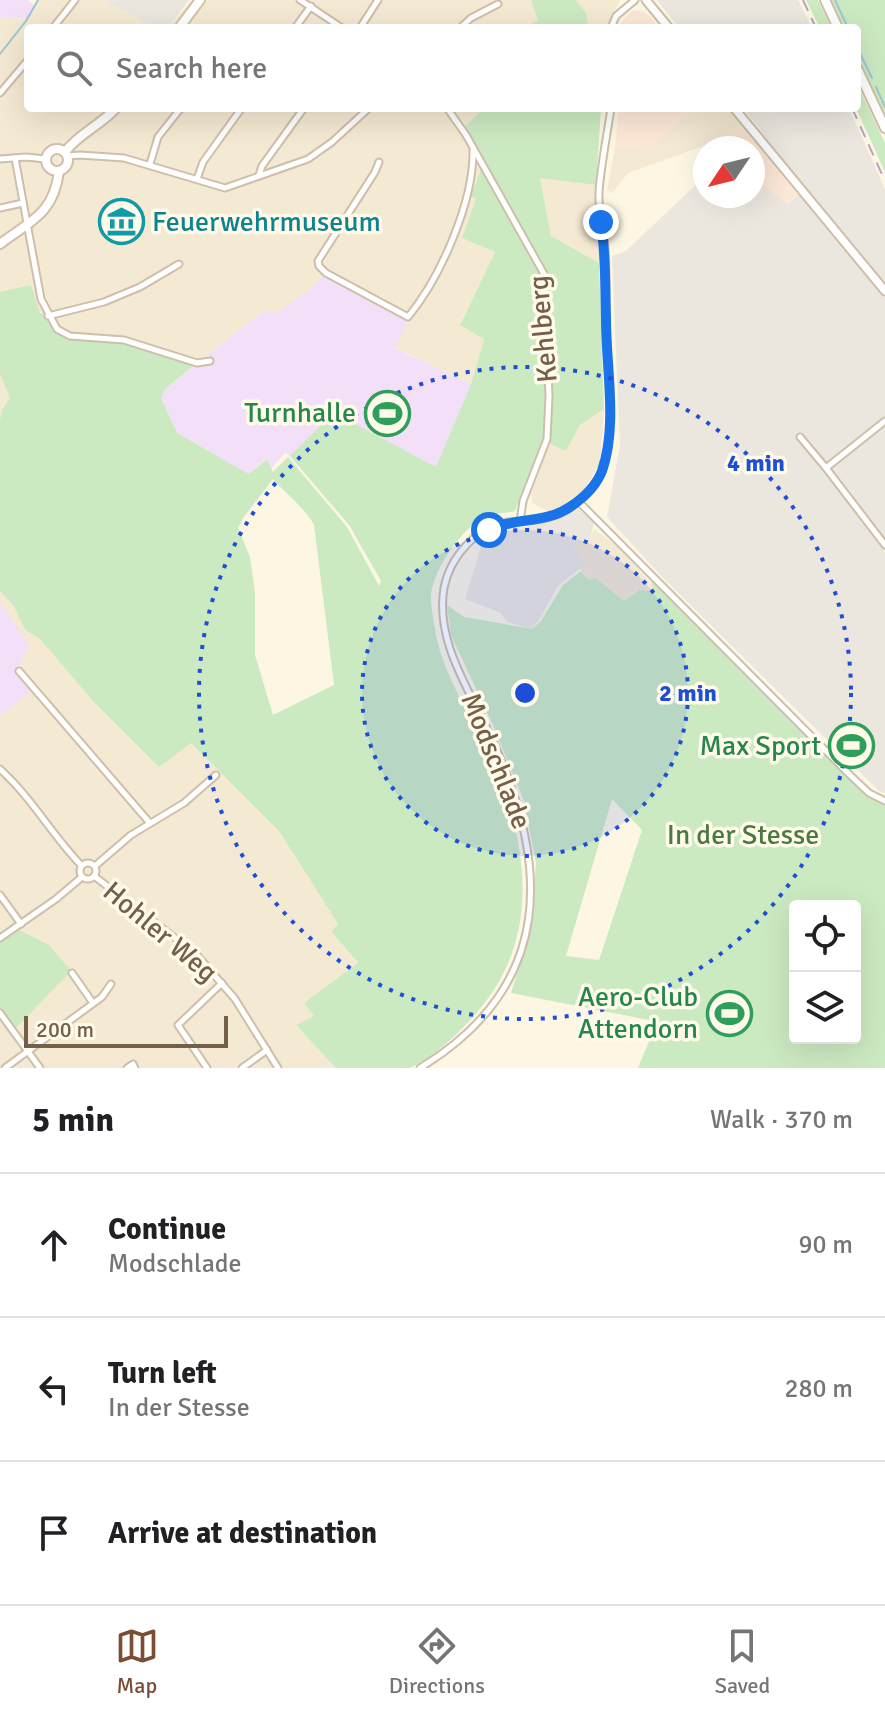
<!DOCTYPE html>
<html lang="en">
<head>
<meta charset="utf-8">
<style>
  :root { --surface:#fff; --page:#f2f2f2; --text:#202124; --muted:#757577; --line:#e0e0e0; --accent:#7a4d34 }
  body { margin:0; font-family:Signika,sans-serif; background:var(--page); color:var(--text) }
  .controls { position:absolute; right:24px; bottom:24px; display:grid; overflow:hidden; border-radius:8px; box-shadow:0 8px 32px #0002 }
  .controls button { width:72px; height:72px; display:grid; place-items:center; padding:0; border:0; border-bottom:2px solid var(--line); background:var(--surface); color:var(--text); font:40px sans-serif }
  .compass { position:absolute; left:693px; top:136px; width:72px; height:72px; border-radius:50%; background:var(--surface); box-shadow:0 8px 32px #0002; rotate:235deg }
  .scale { position:absolute; left:24px; bottom:20px; width:204px; box-sizing:border-box; padding-left:8px; border:4px solid #745f49; border-top:0; font-size:22px; line-height:28px; white-space:nowrap; color:#745f49; -webkit-text-stroke:6px #fffae9; paint-order:stroke }
  .stop { position:absolute; width:24px; height:24px; margin:-18px; border:6px solid #1a73e8; border-radius:50%; background:#fff }
  .stop.end { background:#1a73e8; border-color:#fff; box-shadow:0 2px 8px #0008 }
  .list { margin:0; padding:0; list-style:none }
  h2 { display:flex; justify-content:space-between; align-items:center; height:104px; margin:0; padding:0 32px; font-size:34px }
  h2 small { font-size:26px; font-weight:400; color:var(--muted) }
  .list li { display:grid; grid-template-columns:52px 1fr auto; gap:24px; align-items:center; box-sizing:border-box; height:144px; padding:0 32px; border-top:2px solid var(--line) }
  .list b { display:block; font-size:30px; white-space:nowrap }
  .list p { margin:0; font-size:26px; white-space:nowrap; color:var(--muted) }
  .list em { font-size:26px; font-style:normal; color:var(--muted) }
  .icon { flex:none; width:44px; height:44px; fill:none; stroke:currentColor; stroke-width:2; stroke-linecap:round; stroke-linejoin:round }
  .map { position:relative; flex:none; width:885px; height:1068px; overflow:hidden }
  .search { position:absolute; background:var(--surface); box-shadow:0 8px 32px #0002; left:24px; right:24px; top:24px; height:88px; display:flex; align-items:center; gap:20px; box-sizing:border-box; padding:0 28px; border-radius:8px; color:var(--muted); font-size:30px }
  .sheet { height:536px; background:var(--surface) }
  nav { display:flex; justify-content:space-around; align-items:center; box-sizing:border-box; height:112px; border-top:2px solid var(--line); background:var(--surface); font-size:22px; color:var(--muted) }
  nav a { display:grid; justify-items:center; gap:4px }
  nav .on { color:var(--accent) }
  .map>svg:first-child { display:block }
  .residential { fill:#f4e9d2 }
  .commercial { fill:#fde8d7 }
  .industrial { fill:#ebe6de }
  .education { fill:#f3e0f8 }
  .green { fill:#cceac2; fill-rule:evenodd }
  .lines { fill:none; stroke-linecap:round; stroke-linejoin:round }
  .stream { stroke:#9ec6d7; stroke-width:2 }
  .minor-casing { stroke:#cebfaa; stroke-width:9 }
  .tertiary-casing { stroke:#cebfaa; stroke-width:11 }
  .secondary-casing { stroke:#d1c0a7; stroke-width:12 }
  .minor { stroke:#fff; stroke-width:5 }
  .tertiary { stroke:#fff; stroke-width:7 }
  .secondary { stroke:#fff; stroke-width:8 }
  .rail { stroke:#baa2c5; stroke-width:2; stroke-dasharray:12 8; stroke-linecap:butt }
  .route { stroke:#1a73e8; stroke-width:10 }
  .ring { fill:none; stroke:#1d4ed8; stroke-width:4; stroke-dasharray:4 8 }
  .labels { text-anchor:middle; dominant-baseline:central; stroke-width:7; stroke-linejoin:round; paint-order:stroke }
  .culture-label { font-size:28px; fill:#0d838f; stroke:#fffae9; text-anchor:start }
  .street-label { font-size:28px; fill:#745f49; stroke:#fffae9 }
  .leisure-label { font-size:28px; fill:#27864d; stroke:#fffae9; text-anchor:end }
  .park-label { font-size:28px; fill:#4a7a41; stroke:#fffae9 }
  .centre { fill:#1d4ed8; stroke:#fffae9; stroke-width:4 }
  .ring-label { font-size:24px; text-anchor:middle; font-weight:bold; fill:#1d4ed8; stroke:#fffae9; stroke-width:7; stroke-linejoin:round; paint-order:stroke }
</style>
</head>
<body>
<div class="map">
<svg width="885" height="1068" viewBox="0 0 885 1068">
  <rect width="100%" height="100%" fill="#fcf6e3"/>
  <g class="residential">
    <path d="M38 0H103L157 28H28V108H484L465 126 484 161 471 196 476 199 462 238 495 252 460 324 484 338 471 384 394 347 408 322 326 273 316 284 278 313 262 312 197 363 10 398 2 410 0 419V17L27 19Z"/>
    <path d="M192 0H531L538 20 524 28H168Z"/>
    <path d="M576 0H620L606 28H589L586 13Z"/>
    <path d="M696 108H727L741 125 717 141 628 173 612 193 607 190 615 147 652 146Z"/>
    <path d="M540 177 596 185 595 206 600 236 599 263 551 236Z"/>
    <path d="M604 409 600 463 584 490 562 507 550 512 532 503 531 494 550 443 566 451 580 425Z"/>
    <path d="M594 529 618 547 652 584 659 607 642 618 620 598 600 584 586 578 580 568 586 564 573 546 581 540 590 539Z"/>
    <path d="M0 591 13 605 25 630 40 639 92 700 159 767 190 742 279 831 338 924 331 931 358 964 304 1003 315 1016 297 1025 336 1068H0Z"/>
  </g>
  <g class="commercial">
    <path d="M639 10 646 13 660 28H619L622 21 632 11Z"/>
    <path d="M619 108H696L652 146 615 147Z"/>
    <path d="M741 125 798 195 787 204 753 175V148H726L717 141Z"/>
  </g>
  <g class="industrial">
    <path d="M103 0H189L168 28H157Z"/>
    <path d="M657 0H798L812 28H679Z"/>
    <path d="M743 108H849L885 189V793L879 791 664 579 607 517 620 446 612 256 626 251 705 176V196H753V175L787 204 806 189Z"/>
    <path d="M578 509 594 522 590 539 581 540 573 546 587 563 558 586 539 620 531 629 507 622 501 613 465 599 482 544 509 529 552 522Z"/>
  </g>
  <g class="education">
    <path d="M0 0H28L34 6 27 19 0 17Z"/>
    <path d="M326 273 408 317V322L395 348 471 384 436 468 346 420 364 552 350 526 290 456 285 453 271 469 266 459 249 474 177 433 161 398 166 388 262 312H278L316 284Z"/>
    <path d="M0 602 29 645 17 671 33 690 0 716Z"/>
  </g>
  <g class="green">
    <path d="M531 0H576L586 13 589 28H524L538 20Z"/>
    <path d="M806 0H818L831 28H820Z"/>
    <path d="M830 0H885V116L857 57V28H843Z"/>
    <path d="M857 84 885 143V172L856 108Z"/>
    <path d="M484 108H601L596 185 540 178 551 236 599 263 604 409 580 425 566 451 542 440 515 511C506 513 493 513 485 517 461 529 435 567 431 594 430 606 437 642 441 654 456 700 487 741 503 786 530 864 535 944 479 1010 464 1028 432 1060 409 1068 396 1068 353 1068 336 1068L296 1025 314 1016 304 1003 358 963 331 931 338 924 279 831 191 743 159 767 92 700 40 639 25 630 13 605 0 591V419L2 410 10 398 0 374V292L31 285 40 314 46 312 63 334 114 337 197 363 166 388 161 398 177 433 249 474 267 459 273 472 288 457 347 527 379 586 381 581 350 526 290 456 320 426 346 419 436 467 471 384 484 339 460 325 495 252 462 238 476 199 471 196 484 161 465 126ZM273 479C286 494 305 508 314 525L334 685 273 715 255 655V592L250 557 238 528 243 518Z"/>
    <path d="M581 571 586 578 591 580 595 578 624 601 640 590 654 592 650 576 873 799 885 804V1068H638L653 1032 654 1021 511 993 526 945 533 904 536 863 524 801 493 725 451 635 447 605 464 617 532 629 541 621 563 585ZM612 799 642 830 599 960 566 956ZM795 906H855V1038H795Z"/>
    <path d="M15 928 49 945 71 971 13 1031 0 1013V938Z"/>
  </g>
  <g class="lines">
    <g class="stream">
      <path d="M835 0 848 28"/>
      <path d="M857 47 872 78"/>
      <path d="M0 54 26 21 38 0"/>
      <path d="M876 87 885 107"/>
    </g>
    <defs>
      <g id="minor">
        <path d="M300 0 342 28"/>
        <path d="M53 28 75 0"/>
        <path d="M295 28 311 6"/>
        <path d="M360 28 378 0"/>
        <path d="M460 28 471 18 498 4"/>
        <path d="M611 28 616 16 635 0"/>
        <path d="M0 93 28 60"/>
        <path d="M447 108 466 135 544 274 549 396 547 439 523 501 520 521"/>
        <path d="M68 156 80 155 124 158 225 188 308 159 332 142 369 108"/>
        <path d="M15 158 41 299 57 329 70 336 124 340 197 363 210 361"/>
        <path d="M0 159 26 157 46 159"/>
        <path d="M379 162 375 172 318 261 319 266 326 273 408 317C441 277 474 201 473 150"/>
        <path d="M150 164 158 137 181 108"/>
        <path d="M259 175 262 166 304 108"/>
        <path d="M197 179 203 162 241 109"/>
        <path d="M0 208 23 203"/>
        <path d="M48 316 104 302 140 287 179 264"/>
        <path d="M800 437 826 468 885 421"/>
        <path d="M826 468 885 545"/>
        <path d="M578 501 850 775 869 793 885 801"/>
        <path d="M19 671 149 822"/>
        <path d="M0 769C32 798 52 835 81 865"/>
        <circle cx="88" cy="871" r="8"/>
        <path d="M95 866 131 835 184 803 216 775"/>
        <path d="M94 876 196 954 235 999 278 1068"/>
        <path d="M0 895 21 924"/>
        <path d="M0 938 56 899 82 877"/>
        <path d="M72 973 93 1003"/>
        <path d="M0 1013 40 1068"/>
        <path d="M5 1068 102 997 111 984"/>
        <path d="M127 1068 133 1064 135 1068"/>
        <path d="M207 1068 178 1025 222 983"/>
        <path d="M242 1068 267 1050"/>
        <path d="M420 1068C555 986 551 865 490 735 469 689 435 641 444 588 450 557 476 527 508 522 520 520 532 522 544 519 566 514 590 496 600 476 618 438 606 361 606 319 605 297 607 274 605 252 604 232 598 212 599 192 601 164 607 136 611 108"/>
      </g>
      <g id="tertiary">
        <path d="M646 0 669 28"/>
        <path d="M734 108 885 291"/>
      </g>
      <g id="secondary">
        <path d="M825 0 838 28"/>
        <path d="M179 28 200 0"/>
        <path d="M857 68 885 128"/>
        <circle cx="57" cy="160" r="11"/>
        <path d="M65 152C78 134 101 125 116 108"/>
        <path d="M0 244C32 220 54 213 59 171"/>
      </g>
    </defs>
    <use href="#minor" class="minor-casing"/>
    <use href="#tertiary" class="tertiary-casing"/>
    <use href="#secondary" class="secondary-casing"/>
    <use href="#minor" class="minor"/>
    <use href="#tertiary" class="tertiary"/>
    <use href="#secondary" class="secondary"/>
    <g class="rail">
      <path d="M803 0 816 28"/>
      <path d="M852 108 885 181"/>
    </g>
  </g>
  <g class="lines">
    <path class="route" d="M489 530C515 517 545 524 570 507 582 499 596 486 602 471 618 425 606 368 606 319 605 286 606 255 601 222"/>
  </g>
  <circle cx="525" cy="693" r="163" fill="#1d4ed8" fill-opacity=".12"/>
  <g class="ring">
    <circle cx="525" cy="693" r="163"/>
    <circle cx="525" cy="693" r="326"/>
  </g>
  <defs>
    <symbol id="museum-ring" viewBox="-11 -11 22 22"><circle r="9.5" fill="#fffae9" stroke="#0f9aa8" stroke-width="1.5"/><path d="M0-6L6-3V-2H-6V-3ZM-5-1h2V3h-2ZM-1-1h2V3h-2ZM3-1h2V3H3ZM-6 4H6V6H-6Z" fill="#0f9aa8"/></symbol>
    <symbol id="stadium-ring" viewBox="-11 -11 22 22"><circle r="9.5" fill="#fffae9" stroke="#2e9e5b" stroke-width="1.5"/><path d="M0-5a6.5 5 0 1 0 0 10a6.5 5 0 1 0 0-10ZM-3.5-1.8h7v3.6h-7Z" fill="#2e9e5b"/></symbol>
  </defs>
  <g fill-rule="evenodd">
    <use href="#museum-ring" x="96" y="196" width="51" height="51"/>
    <use href="#stadium-ring" x="362" y="388" width="51" height="51"/>
    <use href="#stadium-ring" x="826" y="720" width="51" height="51"/>
    <use href="#stadium-ring" x="704" y="988" width="51" height="51"/>
  </g>
  <g class="labels">
    <g class="culture-label">
      <text x="152" y="222">Feuerwehrmuseum</text>
    </g>
    <g class="street-label">
      <text transform="translate(543 329) rotate(-95)">Kehlberg</text>
      <text transform="translate(496 761) rotate(68)">Modschlade</text>
      <text transform="translate(160 932) rotate(40)">Hohler Weg</text>
    </g>
    <g class="leisure-label">
      <text x="356" y="413">Turnhalle</text>
      <text x="821" y="746">Max Sport</text>
      <text x="698" y="997">Aero-Club<tspan x="698" dy="32">Attendorn</tspan></text>
    </g>
    <g class="park-label">
      <text x="743" y="835">In der Stesse</text>
    </g>
  </g>
  <circle cx="525" cy="693" r="12" class="centre"/>
  <g class="ring-label">
    <text x="756" y="471">4 min</text>
    <text x="688" y="701">2 min</text>
  </g>
</svg>
<div class="controls">
<button><svg class="icon" aria-label="locate" viewBox="0 0 24 24"><circle cx="12" cy="12" r="6"/><path d="M12 2v4M12 18v4M2 12h4M18 12h4"/></svg></button>
<button><svg class="icon" aria-label="layers" viewBox="0 0 24 24"><path d="M12 4l9 5-9 5-9-5zM3 14l9 5 9-5"/></svg></button>
</div>
<svg class="compass" viewBox="-18 -18 36 36"><path d="M0-13l5 13h-10z" fill="#e53935"/><path d="M0 13l5-13h-10z" fill="#757577"/></svg>
<div class="scale">200 m</div>
<div class="stop" style="left:489px;top:530px"></div>
<div class="stop end" style="left:601px;top:222px"></div>
<div class="search"><svg class="icon" aria-label="search" viewBox="0 0 24 24"><circle cx="10" cy="10" r="6"/><path d="M15 15l6 6"/></svg>Search here</div>
</div>
<section class="sheet">
<h2>5 min<small>Walk · 370 m</small></h2>
<ul class="list">
<li><svg class="icon" aria-label="ahead" viewBox="0 0 24 24"><path d="M12 20V5M6 11l6-6 6 6"/></svg><div><b>Continue</b><p>Modschlade</p></div><em>90 m</em></li>
<li><svg class="icon" aria-label="left" viewBox="0 0 24 24"><path d="M17 20v-9H6M10 6l-5 5 5 5"/></svg><div><b>Turn left</b><p>In der Stesse</p></div><em>280 m</em></li>
<li><svg class="icon" aria-label="arrive" viewBox="0 0 24 24"><path d="M6 21V4h12l-3 4 3 4H6"/></svg><div><b>Arrive at destination</b></div></li>
</ul>
</section>
<nav>
<a class="on"><svg class="icon" aria-label="map" viewBox="0 0 24 24"><path d="M3 6l6-2 6 2 6-2v14l-6 2-6-2-6 2zM9 4v14M15 6v14"/></svg>Map</a>
<a><svg class="icon" aria-label="directions" viewBox="0 0 24 24"><path d="M12 3l9 9-9 9-9-9zM9 14v-3h6M13 9l2 2-2 2"/></svg>Directions</a>
<a><svg class="icon" aria-label="saved" viewBox="0 0 24 24"><path d="M7 4h10v16l-5-4-5 4z"/></svg>Saved</a>
</nav>
</body>
</html>
